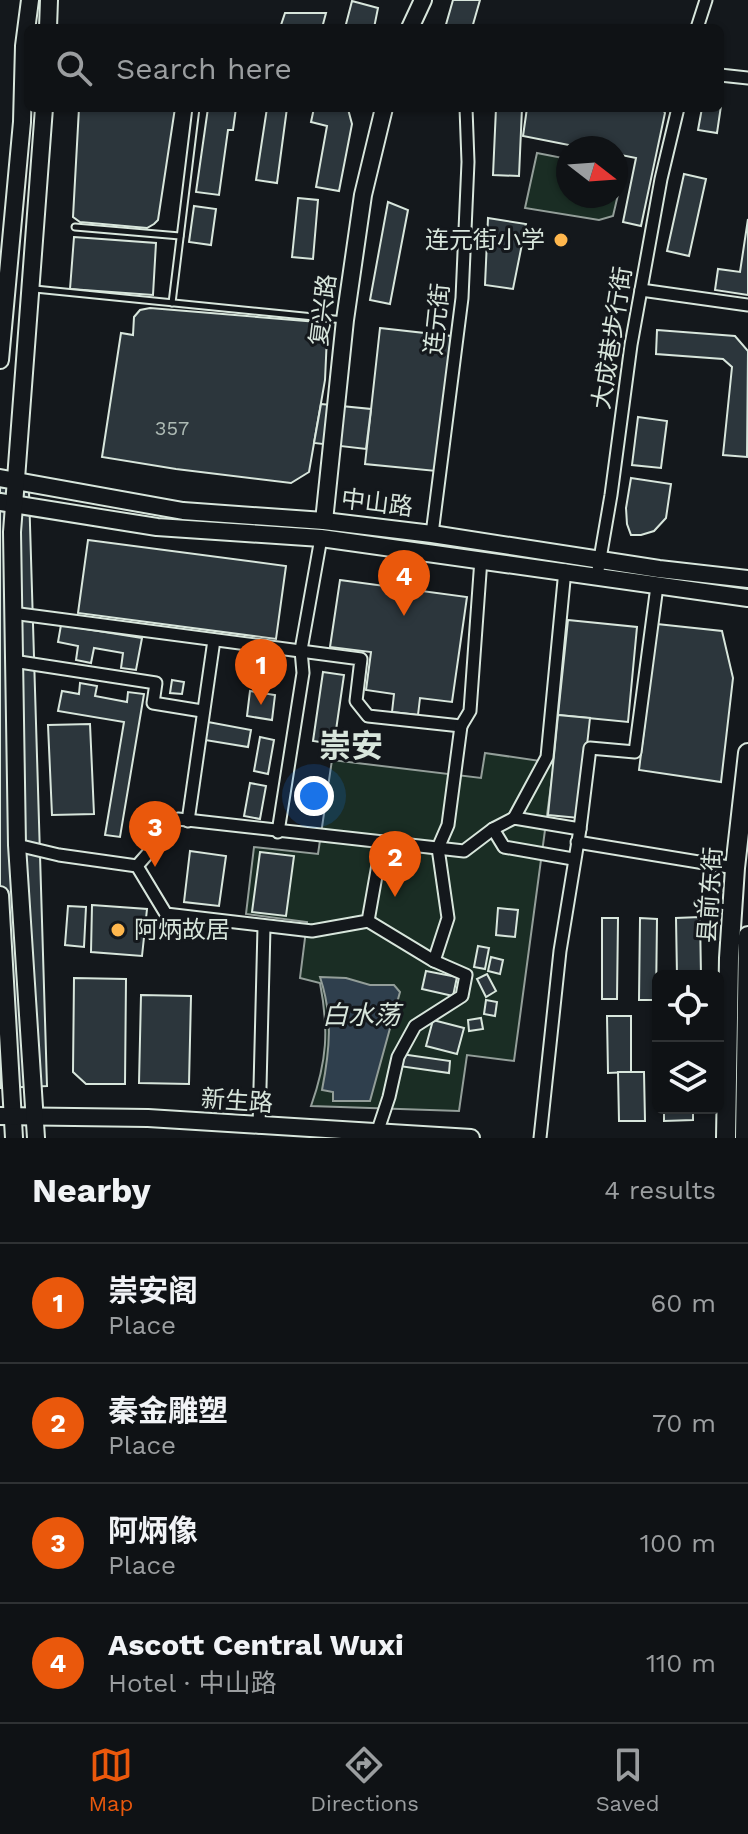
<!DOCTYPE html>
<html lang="en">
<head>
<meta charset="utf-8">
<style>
  :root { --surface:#0f1215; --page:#181b1e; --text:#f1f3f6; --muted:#9b9ea0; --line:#2f3234; --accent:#ea580c }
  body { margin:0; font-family:"Work Sans","Noto Sans SC",sans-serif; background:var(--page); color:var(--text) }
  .controls { position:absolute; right:24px; bottom:24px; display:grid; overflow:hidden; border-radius:12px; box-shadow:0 2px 6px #0004 }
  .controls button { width:72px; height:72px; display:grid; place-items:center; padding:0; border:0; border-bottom:2px solid var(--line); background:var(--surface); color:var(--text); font:40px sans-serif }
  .compass { position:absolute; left:556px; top:136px; width:72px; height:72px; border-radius:50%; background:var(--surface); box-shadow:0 2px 6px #0004; rotate:107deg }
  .you { position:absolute; left:314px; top:796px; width:28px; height:28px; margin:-20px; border:6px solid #fff; border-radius:50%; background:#1a73e8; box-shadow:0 0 0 12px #1a73e833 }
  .badge { display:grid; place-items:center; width:52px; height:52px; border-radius:50%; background:var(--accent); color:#fff; font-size:26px; font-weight:700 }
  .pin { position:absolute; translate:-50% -66px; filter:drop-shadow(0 2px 4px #0008) }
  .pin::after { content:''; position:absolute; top:42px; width:28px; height:24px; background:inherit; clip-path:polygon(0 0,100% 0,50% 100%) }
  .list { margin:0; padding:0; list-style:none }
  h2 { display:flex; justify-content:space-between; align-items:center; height:104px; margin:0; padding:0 32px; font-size:34px }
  h2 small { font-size:26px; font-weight:400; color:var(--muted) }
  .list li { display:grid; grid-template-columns:52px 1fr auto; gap:24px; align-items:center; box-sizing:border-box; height:120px; padding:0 32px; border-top:2px solid var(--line) }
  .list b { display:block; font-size:30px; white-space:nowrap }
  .list p { margin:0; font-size:26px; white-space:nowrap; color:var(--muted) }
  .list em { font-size:26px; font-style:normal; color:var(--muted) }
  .icon { flex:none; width:44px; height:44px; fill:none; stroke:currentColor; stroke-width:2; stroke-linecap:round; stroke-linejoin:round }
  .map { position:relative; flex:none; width:748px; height:1138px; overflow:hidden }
  .search { position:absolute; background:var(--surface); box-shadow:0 2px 6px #0004; left:24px; right:24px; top:24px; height:88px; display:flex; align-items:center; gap:20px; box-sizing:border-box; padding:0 28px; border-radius:12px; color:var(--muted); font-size:30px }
  .sheet { height:584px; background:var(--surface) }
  nav { display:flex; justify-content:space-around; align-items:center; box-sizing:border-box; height:112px; border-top:2px solid var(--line); background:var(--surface); font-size:22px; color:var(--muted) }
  nav a { display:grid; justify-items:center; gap:4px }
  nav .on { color:var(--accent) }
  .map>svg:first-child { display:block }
  .green { fill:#1a2d24; stroke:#939e99; stroke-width:2 }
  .water { fill:#2f3f4d; stroke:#939e99; stroke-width:2 }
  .building { fill:#2c363c; stroke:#d8e6dc; stroke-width:2 }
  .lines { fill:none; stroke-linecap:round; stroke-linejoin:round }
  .lane-casing { stroke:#d8e6dc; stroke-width:9 }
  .street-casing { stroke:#d8e6dc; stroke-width:15 }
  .secondary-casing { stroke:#d8e6dc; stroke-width:20 }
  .primary-casing { stroke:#d8e6dc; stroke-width:22 }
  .lane { stroke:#14181c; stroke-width:5 }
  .street { stroke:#14181c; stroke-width:11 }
  .secondary { stroke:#14181c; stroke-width:16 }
  .primary { stroke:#14181c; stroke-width:18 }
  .poi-dot { fill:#ffb74d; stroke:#14181c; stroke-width:3 }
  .labels { text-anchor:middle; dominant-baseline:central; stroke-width:6; stroke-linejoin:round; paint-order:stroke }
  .number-label { font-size:20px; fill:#adbab4 }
  .poi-label { font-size:24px; fill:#d8e6dc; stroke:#14181c; text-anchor:end }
  .street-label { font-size:24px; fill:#d8e6dc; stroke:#14181c }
  .water-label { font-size:26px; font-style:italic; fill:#d8e6dc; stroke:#14181c }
  .district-label { font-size:32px; font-weight:bold; fill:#d8e6dc; stroke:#14181c }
</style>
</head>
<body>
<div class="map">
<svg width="748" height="1138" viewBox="0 0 748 1138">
  <rect width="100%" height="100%" fill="#14181c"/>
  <g class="green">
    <path d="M537 153 568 159V196H616V167L624 169 613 216 599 220 525 208Z"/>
    <path d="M485 753 554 763 514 1061 467 1055 459 1111 311 1106C327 1061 329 1030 320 983L300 978 307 922 246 914 254 847 318 854 332 760 481 778Z"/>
  </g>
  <path class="water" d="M320 977 346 978 370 985H394L400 992 370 1101H333V1092L322 1090C330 1049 333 1016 320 977Z"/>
  <g class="building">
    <path d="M453 0H480L472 28H445Z"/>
    <path d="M352 1 378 8 374 28H345Z"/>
    <path d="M285 13H326L322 28H280Z"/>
    <path d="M720 99H722L717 133 698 130 702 108H720Z"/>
    <path d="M79 108H175L158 220 154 224 147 228 80 222 73 217Z"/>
    <path d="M208 108H236L233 130H228L219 195 196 192Z"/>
    <path d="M267 108H287L277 183 256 180Z"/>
    <path d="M314 108 348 109 352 124 339 191 316 187 327 126 311 122Z"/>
    <path d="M496 108H522L519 176 493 175Z"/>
    <path d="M527 108H662L665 113 641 226 623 222 636 158 616 154V148H584L523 136Z"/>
    <path d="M684 174 706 179 689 256 667 251Z"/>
    <path d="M298 198 318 200 313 259 292 257Z"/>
    <path d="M388 202 408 210 390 304 370 300Z"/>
    <path d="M194 206 216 209 211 245 189 242Z"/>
    <path d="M488 218 526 224 513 289 485 285Z"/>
    <path d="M748 219V295L715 290 718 269 740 272Z"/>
    <path d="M74 237 156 243 153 295 70 289Z"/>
    <path d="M150 308 318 322 327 336 325 380 309 472 291 483 176 469 102 457 121 333 133 335 134 317 140 310Z"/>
    <path d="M380 328 451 336 436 471 365 464Z"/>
    <path d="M657 330 735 336 748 351 747 457 723 455 732 367 723 359 656 354Z"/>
    <path d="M321 404 371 409 366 449 314 443Z"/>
    <path d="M638 417 667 421 661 468 632 465Z"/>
    <path d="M631 478 671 484 666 518 654 531 641 535H631L627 524 626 508Z"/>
    <path d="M0 487 29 492 47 1086 0 1088Z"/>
    <path d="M88 540 286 566 276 639 78 613Z"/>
    <path d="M340 580 467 597 452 702 420 698 418 715 392 712 394 694 366 690 371 652 330 647Z"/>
    <path d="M568 620 637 627 628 722 558 715Z"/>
    <path d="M657 624 722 631 733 678 721 782 639 770Z"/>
    <path d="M61 625 142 638 136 670 121 668 123 653 94 648 91 663 76 660 78 646 58 642Z"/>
    <path d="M323 672 344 675 334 744 313 741Z"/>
    <path d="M172 680 184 682 182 694 170 693Z"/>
    <path d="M80 683 97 686 95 696 127 702 128 692 144 694 120 837 105 835 124 722 58 711 62 691 79 694Z"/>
    <path d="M250 691 275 695 272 720 247 716Z"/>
    <path d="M558 715 590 718 579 818 548 815Z"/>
    <path d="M208 722 251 730 248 747 205 740Z"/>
    <path d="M90 724 94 814 52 815 48 725Z"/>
    <path d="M260 737 274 740 268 774 254 771Z"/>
    <path d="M308 779 322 781 316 813 302 811Z"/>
    <path d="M250 783 266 786 260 819 244 816Z"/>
    <path d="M190 851 226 856 219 906 184 902Z"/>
    <path d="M260 852 294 856 286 916 252 912Z"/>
    <path d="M92 905 147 909 142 956 91 952Z"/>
    <path d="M68 906 86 907 84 947 65 945Z"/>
    <path d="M498 908 518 910 515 937 496 935Z"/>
    <path d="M700 917 701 976H677L676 918Z"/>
    <path d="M602 918H618L617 999H602Z"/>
    <path d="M640 918 657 919 656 1000H639Z"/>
    <path d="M478 946 489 948 485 969 474 967Z"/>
    <path d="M491 957 503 960 500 974 488 971Z"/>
    <path d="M426 971 457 977 453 996 422 989Z"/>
    <path d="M487 974 496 991 486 997 477 979Z"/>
    <path d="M74 978 126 979 125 1084H86L73 1072Z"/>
    <path d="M141 995 191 996 189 1084 139 1083Z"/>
    <path d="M486 1000 497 1002 495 1016 484 1014Z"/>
    <path d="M607 1016H631V1072L608 1073Z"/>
    <path d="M481 1018 483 1029 469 1031 468 1020Z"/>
    <path d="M433 1020 464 1028 457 1054 426 1046Z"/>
    <path d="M401 1054 450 1061 449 1073 399 1066Z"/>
    <path d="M618 1072H644L645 1121H619Z"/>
    <path d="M664 1108H693V1120L664 1121Z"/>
  </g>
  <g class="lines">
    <defs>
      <g id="lane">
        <path d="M75 227 180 236"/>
        <path d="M35 289 344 320"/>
        <path d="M172 303 196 108"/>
        <path d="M698 903 727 907"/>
      </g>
      <g id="street">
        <path d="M697 28 706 0"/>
        <path d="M720 75 748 78"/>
        <path d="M641 290 748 305"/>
        <path d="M432 534 462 298 468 162 466 108"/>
        <path d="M597 576 611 495 631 345 661 179 678 108"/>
        <path d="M12 613 361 659 356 701 368 716 461 726 470 711 481 559"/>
        <path d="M13 661 156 683 153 703 202 711"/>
        <path d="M514 818 547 757 565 570"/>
        <path d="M188 821 214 640"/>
        <path d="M278 832 303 673 301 650 321 538"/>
        <path d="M577 842 735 868"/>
        <path d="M17 845 59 855 137 866 166 914 312 931 368 921 382 842"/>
        <path d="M573 859 504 847 493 829 514 818 580 829"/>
        <path d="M137 866 178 819 464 851 493 829"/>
        <path d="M368 921 434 961"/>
        <path d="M259 1127 264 927"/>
        <path d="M377 1133 389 1097 398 1057 415 1026 462 996 466 975 434 961 448 918 438 848 448 825 461 726"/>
        <path d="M540 1138 560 951 580 829 590 748 635 752 657 586"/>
      </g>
      <g id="secondary">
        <path d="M48 28 49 0"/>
        <path d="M410 28 423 0"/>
        <path d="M0 360 22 122 24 46 30 0"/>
        <path d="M0 478 183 511 324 521 432 534 659 569 748 579"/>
        <path d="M0 502 157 527 321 538 748 598"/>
        <path d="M324 521 345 320 363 195 384 108"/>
        <path d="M0 895 14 1138"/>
        <path d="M0 1116 148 1118 471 1138"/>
        <path d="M36 1138 17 845 12 532 44 108"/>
      </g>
      <g id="primary">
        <path d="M726 1138 729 958 735 868 748 753"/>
        <path d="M745 1138 748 936"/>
      </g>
    </defs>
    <use href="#lane" class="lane-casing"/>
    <use href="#street" class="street-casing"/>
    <use href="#secondary" class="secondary-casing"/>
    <use href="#primary" class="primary-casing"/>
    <use href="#lane" class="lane"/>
    <use href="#street" class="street"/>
    <use href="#secondary" class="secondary"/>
    <use href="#primary" class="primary"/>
  </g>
  <g class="poi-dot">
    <circle cx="561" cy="240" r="8"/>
    <circle cx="118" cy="930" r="8"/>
  </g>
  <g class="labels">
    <g class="number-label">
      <text x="172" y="428">357</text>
    </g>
    <g class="poi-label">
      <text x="545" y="240">连元街小学</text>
      <text x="134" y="930" text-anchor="start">阿炳故居</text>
    </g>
    <g class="street-label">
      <text transform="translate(323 310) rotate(-83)">复兴路</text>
      <text transform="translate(437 319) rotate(-84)">连元街</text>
      <text transform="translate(612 338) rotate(-81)">大成巷步行街</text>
      <text transform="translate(377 503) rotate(7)">中山路</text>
      <text transform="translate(710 895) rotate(-86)">县前东街</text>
      <text transform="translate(237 1101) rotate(4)">新生路</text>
    </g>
    <g class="water-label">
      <text x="361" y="1015">白水荡</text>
    </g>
    <g class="district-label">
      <text x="351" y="746">崇安</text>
    </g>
  </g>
</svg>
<div class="controls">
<button><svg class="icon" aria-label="locate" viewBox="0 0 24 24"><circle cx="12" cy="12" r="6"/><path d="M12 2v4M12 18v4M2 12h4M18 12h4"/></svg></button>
<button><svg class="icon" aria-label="layers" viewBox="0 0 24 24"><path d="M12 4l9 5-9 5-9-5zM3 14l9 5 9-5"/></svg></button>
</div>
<svg class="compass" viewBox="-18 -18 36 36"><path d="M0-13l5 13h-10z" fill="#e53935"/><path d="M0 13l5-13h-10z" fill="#9b9ea0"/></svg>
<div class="you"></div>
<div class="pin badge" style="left:261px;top:705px">1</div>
<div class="pin badge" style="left:395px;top:897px">2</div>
<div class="pin badge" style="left:155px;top:867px">3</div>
<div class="pin badge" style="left:404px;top:616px">4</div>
<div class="search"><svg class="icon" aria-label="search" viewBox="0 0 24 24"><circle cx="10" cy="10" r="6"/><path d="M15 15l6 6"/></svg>Search here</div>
</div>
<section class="sheet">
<h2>Nearby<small>4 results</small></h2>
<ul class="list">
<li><span class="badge">1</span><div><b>崇安阁</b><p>Place</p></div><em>60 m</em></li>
<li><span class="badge">2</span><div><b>秦金雕塑</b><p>Place</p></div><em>70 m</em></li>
<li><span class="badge">3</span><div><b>阿炳像</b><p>Place</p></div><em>100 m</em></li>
<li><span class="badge">4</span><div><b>Ascott Central Wuxi</b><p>Hotel · 中山路</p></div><em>110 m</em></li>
</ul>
</section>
<nav>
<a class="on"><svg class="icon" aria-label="map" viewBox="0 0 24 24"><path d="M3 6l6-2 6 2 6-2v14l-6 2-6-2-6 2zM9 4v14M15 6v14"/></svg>Map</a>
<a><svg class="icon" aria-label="directions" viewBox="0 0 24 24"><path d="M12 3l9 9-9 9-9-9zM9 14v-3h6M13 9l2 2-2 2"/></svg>Directions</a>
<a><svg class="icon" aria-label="saved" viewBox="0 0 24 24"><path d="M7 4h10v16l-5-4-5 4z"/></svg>Saved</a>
</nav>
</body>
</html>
